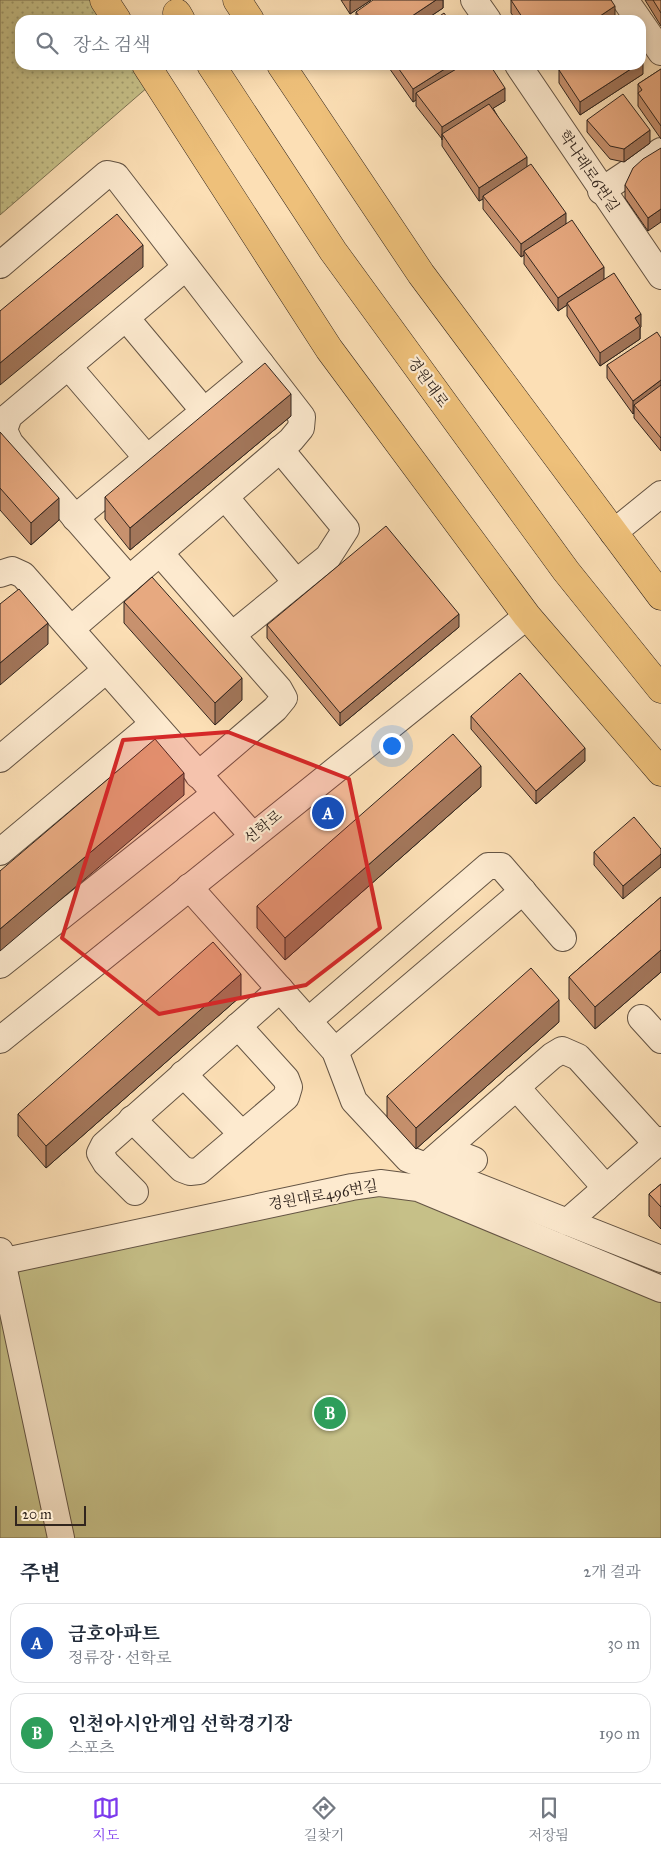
<!DOCTYPE html>
<html lang="ko">
<head>
<meta charset="utf-8">
<style>
  :root { --surface:#fff; --page:#f2f2f3; --text:#1f2937; --muted:#747a83; --line:#e0e1e3; --accent:#7c3aed }
  body { margin:0; font-family:"IM FELL Great Primer","Noto Serif KR",serif; background:var(--page); color:var(--text) }
  .scale { position:absolute; left:15px; bottom:12px; width:71px; box-sizing:border-box; padding-left:5px; border:2px solid #31251e; border-top:0; font-size:14px; line-height:18px; white-space:nowrap; color:#31251e; -webkit-text-stroke:4px #fdeacf; paint-order:stroke }
  .you { position:absolute; left:391px; top:745px; width:18px; height:18px; margin:-12px; border:4px solid #fff; border-radius:50%; background:#1a73e8; box-shadow:0 0 0 8px #1a73e833 }
  .badge { display:grid; place-items:center; width:32px; height:32px; border-radius:50%; background:var(--accent); color:#fff; font-size:16px; font-weight:700 }
  .pin { position:absolute; translate:-50% -50%; border:2px solid #fff; box-shadow:0 1px 5px #0006 }
  .list { margin:0; padding:0; list-style:none }
  h2 { display:flex; justify-content:space-between; align-items:center; height:65px; margin:0; padding:0 20px; font-size:21px }
  h2 small { font-size:16px; font-weight:400; color:var(--muted) }
  .list li { display:grid; grid-template-columns:32px 1fr auto; gap:15px; align-items:center; box-sizing:border-box; height:80px; margin:0 10px 10px; padding:0 10px; border:1px solid var(--line); border-radius:15px }
  .list b { display:block; font-size:19px; white-space:nowrap }
  .list p { margin:0; font-size:16px; white-space:nowrap; color:var(--muted) }
  .list em { font-size:16px; font-style:normal; color:var(--muted) }
  .icon { flex:none; width:28px; height:28px; fill:none; stroke:currentColor; stroke-width:2; stroke-linecap:round; stroke-linejoin:round }
  .map { position:relative; flex:none; width:661px; height:1538px; overflow:hidden }
  .search { position:absolute; background:var(--surface); box-shadow:0 2px 8px #0003; left:15px; right:15px; top:15px; height:55px; display:flex; align-items:center; gap:12px; box-sizing:border-box; padding:0 18px; border-radius:15px; color:var(--muted); font-size:19px }
  .sheet { height:245px; background:var(--surface) }
  nav { display:flex; justify-content:space-around; align-items:center; box-sizing:border-box; height:70px; border-top:1px solid var(--line); background:var(--surface); font-size:14px; color:var(--muted) }
  nav a { display:grid; justify-items:center; gap:2px }
  nav .on { color:var(--accent) }
  .map>svg:first-child { display:block }
  .grass { fill:url(#grass-dots); stroke:#7c7253 }
  .garden { fill:#c6c088; stroke:#7c7253 }
  .lines { fill:none; stroke-linecap:round; stroke-linejoin:round }
  .minor-casing { stroke:#645444; stroke-width:28 }
  .major-casing { stroke:#31251e; stroke-width:29 }
  .minor { stroke:#fdeacf; stroke-width:26 }
  .major { stroke:#eec07a; stroke-width:28 }
  .wall { fill:#c7916e; stroke:#31251e }
  .shaded-wall { fill:#a2765a; stroke:#31251e }
  .building { fill:#e7a980; stroke:#31251e }
  .marked { fill:#d62828; fill-opacity:0.2; stroke:#d62828; stroke-width:4; stroke-linejoin:round }
  .labels { text-anchor:middle; dominant-baseline:central; stroke-width:4.5; stroke-linejoin:round; paint-order:stroke }
  .street-label { font-size:15px; fill:#31251e; stroke:#fdeacf }
</style>
</head>
<body>
<div class="map">
<svg width="661" height="1538" viewBox="0 0 661 1538">
  <defs>
    <pattern id="grass-dots" width="8" height="8" patternUnits="userSpaceOnUse" patternTransform="scale(1.25)"><rect width="8" height="8" fill="#c6c088"/><path d="M2 2h.1M6 6h.1" fill="none" stroke="#a19c6f" stroke-width="1.8" stroke-linecap="round"/></pattern>
  </defs>
  <rect width="100%" height="100%" fill="#fcdfb5"/>
  <filter id="stains"><feTurbulence type="fractalNoise" baseFrequency=".004" numOctaves="4"/><feColorMatrix values="0 0 0 0 .2 0 0 0 0 .09 0 0 0 0 .02 0 0 0 .5 -.17"/></filter>
  <radialGradient id="worn" r=".72"><stop offset=".6" stop-color="#630" stop-opacity="0"/><stop offset="1" stop-color="#630" stop-opacity=".3"/></radialGradient>
  <path class="grass" d="M0 0H104L117 20H20V65H146L156 80 0 215Z"/>
  <path class="garden" d="M380 1183 661 1287V1538H0V1262Z"/>
  <g class="lines">
    <defs>
      <g id="minor">
        <path d="M474 0 488 20"/>
        <path d="M625 0 639 20"/>
        <path d="M641 23 661 52"/>
        <path d="M518 65 661 276"/>
        <path d="M601 191 661 151"/>
        <path d="M0 265 107 174 116 176 302 417 301 428 291 440 71 629"/>
        <path d="M126 318 204 411"/>
        <path d="M68 366 147 458"/>
        <path d="M225 497 296 582"/>
        <path d="M75 518 261 364"/>
        <path d="M613 533 661 494"/>
        <path d="M160 553 279 689 284 698 275 709 198 775"/>
        <path d="M0 574 12 570 23 575 253 836"/>
        <path d="M129 579 10 443 4 430 9 416 186 267"/>
        <path d="M232 635 328 557 346 529 280 449"/>
        <path d="M0 759 106 670"/>
        <path d="M0 852 153 724"/>
        <path d="M189 887 335 1051 354 1101 408 1159 661 1259"/>
        <path d="M0 965 215 794"/>
        <path d="M641 1018 661 1040"/>
        <path d="M308 1021 488 866H501L563 938"/>
        <path d="M0 1040 527 616"/>
        <path d="M335 1051 523 891"/>
        <path d="M183 1074 242 1134"/>
        <path d="M516 1087 606 1188"/>
        <path d="M132 1119 182 1169 190 1172 199 1171 286 1097 289 1087 286 1079 238 1026"/>
        <path d="M446 1149 474 1160"/>
        <path d="M426 1166 552 1056 562 1050 578 1057 657 1144"/>
        <path d="M135 1192 106 1163 100 1153 104 1145 280 989"/>
        <path d="M567 1222 661 1140"/>
        <path d="M0 1251 61 1538"/>
        <path d="M0 1262 352 1187 380 1183 418 1188 661 1289"/>
      </g>
      <g id="major">
        <path d="M104 0 117 20"/>
        <path d="M237 0 250 20"/>
        <path d="M177 13 181 20"/>
        <path d="M146 65 329 349 527 616 661 772"/>
        <path d="M211 65 333 251 566 571 661 689"/>
        <path d="M281 65 421 274 661 596"/>
      </g>
    </defs>
    <use href="#minor" class="minor-casing"/>
    <use href="#major" class="major-casing"/>
    <use href="#minor" class="minor"/>
    <use href="#major" class="major"/>
  </g>
  <g class="wall">
    <path d="M341 0H371L350 14Z"/>
    <path d="M443 0V8L425 20H356V12Z"/>
    <path d="M511 0 615 19 614 20H516L511 13Z"/>
    <path d="M645 0H661V26Z"/>
    <path d="M387 65H490L505 101 493 108 527 167 604 279 641 327 640 328V339L600 366 567 316V305L558 311 524 264V255L521 257 483 209V199L479 201 442 146V139L416 106V100L413 102Z"/>
    <path d="M661 69V139L638 106V84Z"/>
    <path d="M559 70 643 74 580 115 559 83Z"/>
    <path d="M587 120 650 143 624 162 610 159 587 132Z"/>
    <path d="M661 148 648 231 625 198V185Z"/>
    <path d="M661 338V451L634 418V413L633 414 607 378V365Z"/>
    <path d="M291 416 130 550 105 519V497Z"/>
    <path d="M0 432 59 520 31 545 0 510Z"/>
    <path d="M124 602 242 700 215 725 124 623Z"/>
    <path d="M267 625 459 627 340 726 267 638Z"/>
    <path d="M471 716 585 761 536 804 471 729Z"/>
    <path d="M481 787 285 960 257 928V906Z"/>
    <path d="M661 849 623 899 594 865V852Z"/>
    <path d="M661 897V972L595 1029 569 999V977Z"/>
    <path d="M241 996 46 1168 18 1136V1114Z"/>
    <path d="M559 1022 416 1149 387 1117V1096Z"/>
    <path d="M661 1184V1229L649 1216V1194Z"/>
  </g>
  <g class="shaded-wall">
    <path d="M351 0H371L350 14V1Z"/>
    <path d="M436 0H443V8L425 20H406Z"/>
    <path d="M615 6V19L614 20H594Z"/>
    <path d="M643 61V74L580 115V102L637 65H641V62Z"/>
    <path d="M451 65H472L416 93V100L413 102V89Z"/>
    <path d="M505 88V101L445 138 442 134V140V127Z"/>
    <path d="M650 130V143L624 162V149Z"/>
    <path d="M527 157V170L483 196V199L479 201V188Z"/>
    <path d="M661 209V222L648 231V218Z"/>
    <path d="M566 213V226L524 251V255L521 257V244Z"/>
    <path d="M143 245V267L0 385V363Z"/>
    <path d="M604 267V280L567 303V305L558 311V298Z"/>
    <path d="M641 314V327L640 328V339L600 366V353L635 318Z"/>
    <path d="M661 380V393L634 405V413L633 414V401Z"/>
    <path d="M291 394V416L130 550V528Z"/>
    <path d="M59 498V520L31 545V523Z"/>
    <path d="M459 614V627L340 726V713Z"/>
    <path d="M48 623V644L0 685V663Z"/>
    <path d="M242 678V700L215 725V703Z"/>
    <path d="M585 748V761L536 804V791Z"/>
    <path d="M481 766V787L285 960V938Z"/>
    <path d="M184 773V795L0 951V929Z"/>
    <path d="M661 854V867L623 899V886Z"/>
    <path d="M661 950V972L595 1029V1007Z"/>
    <path d="M241 974V996L46 1168V1146Z"/>
    <path d="M559 1000V1022L416 1149V1128Z"/>
  </g>
  <g class="building">
    <path d="M373 0H436L406 20H362L356 12Z"/>
    <path d="M511 0H611L615 6 594 20H524Z"/>
    <path d="M653 0H661V13Z"/>
    <path d="M444 13 449 20H434Z"/>
    <path d="M458 17 460 20H453Z"/>
    <path d="M396 65H451L413 89Z"/>
    <path d="M463 65H490L505 88 442 127 416 93Z"/>
    <path d="M567 65H637L580 102 559 70Z"/>
    <path d="M661 69V126L638 93 642 90 638 84Z"/>
    <path d="M623 94 650 130 624 149 610 146 587 120Z"/>
    <path d="M489 104 527 157 479 188 442 134Z"/>
    <path d="M661 148V209L648 218 625 185 633 168 643 159Z"/>
    <path d="M531 164 566 213 521 244 483 196Z"/>
    <path d="M117 214 143 245 0 363V311Z"/>
    <path d="M572 220 604 267 558 298 524 251Z"/>
    <path d="M614 273 641 314 635 318 640 326 600 353 567 303Z"/>
    <path d="M657 332 661 338V380L633 401 607 365Z"/>
    <path d="M265 363 291 394 130 528 105 497Z"/>
    <path d="M661 385V438L634 405Z"/>
    <path d="M0 432 59 498 31 523 0 488Z"/>
    <path d="M386 526 459 614 340 713 267 625Z"/>
    <path d="M152 577 242 678 215 703 124 602Z"/>
    <path d="M19 589 48 623 0 663V604Z"/>
    <path d="M520 673 585 748 536 791 471 716Z"/>
    <path d="M453 734 481 766 285 938 257 906Z"/>
    <path d="M155 739 184 773 0 929V871Z"/>
    <path d="M634 817 661 849V854L623 886 594 852Z"/>
    <path d="M661 897V950L595 1007 569 977Z"/>
    <path d="M213 942 241 974 46 1146 18 1114Z"/>
    <path d="M531 968 559 1000 416 1128 387 1096Z"/>
    <path d="M661 1184V1207L649 1194Z"/>
  </g>
  <path class="marked" d="M228 732 349 779 380 928 306 985 159 1014 62 938 123 740Z"/>
  <g class="labels">
    <g class="street-label">
      <text transform="translate(589 171) rotate(56)">학나래로6번길</text>
      <text transform="translate(428 382) rotate(54)">경원대로</text>
      <text transform="translate(263 827) rotate(-39)">선학로</text>
      <text transform="translate(323 1195) rotate(-10)">경원대로496번길</text>
    </g>
  </g>
  <rect width="100%" height="100%" filter="url(#stains)"/>
  <rect width="100%" height="100%" fill="url(#worn)"/>
</svg>
<div class="scale">20 m</div>
<div class="you"></div>
<div class="pin badge" style="left:328px;top:813px;background:#1a4fb4">A</div>
<div class="pin badge" style="left:330px;top:1413px;background:#2e9e5b">B</div>
<div class="search"><svg class="icon" aria-label="search" viewBox="0 0 24 24"><circle cx="10" cy="10" r="6"/><path d="M15 15l6 6"/></svg>장소 검색</div>
</div>
<section class="sheet">
<h2>주변<small>2개 결과</small></h2>
<ul class="list">
<li><span class="badge" style="background:#1a4fb4">A</span><div><b>금호아파트</b><p>정류장 · 선학로</p></div><em>30 m</em></li>
<li><span class="badge" style="background:#2e9e5b">B</span><div><b>인천아시안게임 선학경기장</b><p>스포츠</p></div><em>190 m</em></li>
</ul>
</section>
<nav>
<a class="on"><svg class="icon" aria-label="map" viewBox="0 0 24 24"><path d="M3 6l6-2 6 2 6-2v14l-6 2-6-2-6 2zM9 4v14M15 6v14"/></svg>지도</a>
<a><svg class="icon" aria-label="directions" viewBox="0 0 24 24"><path d="M12 3l9 9-9 9-9-9zM9 14v-3h6M13 9l2 2-2 2"/></svg>길찾기</a>
<a><svg class="icon" aria-label="saved" viewBox="0 0 24 24"><path d="M7 4h10v16l-5-4-5 4z"/></svg>저장됨</a>
</nav>
</body>
</html>
